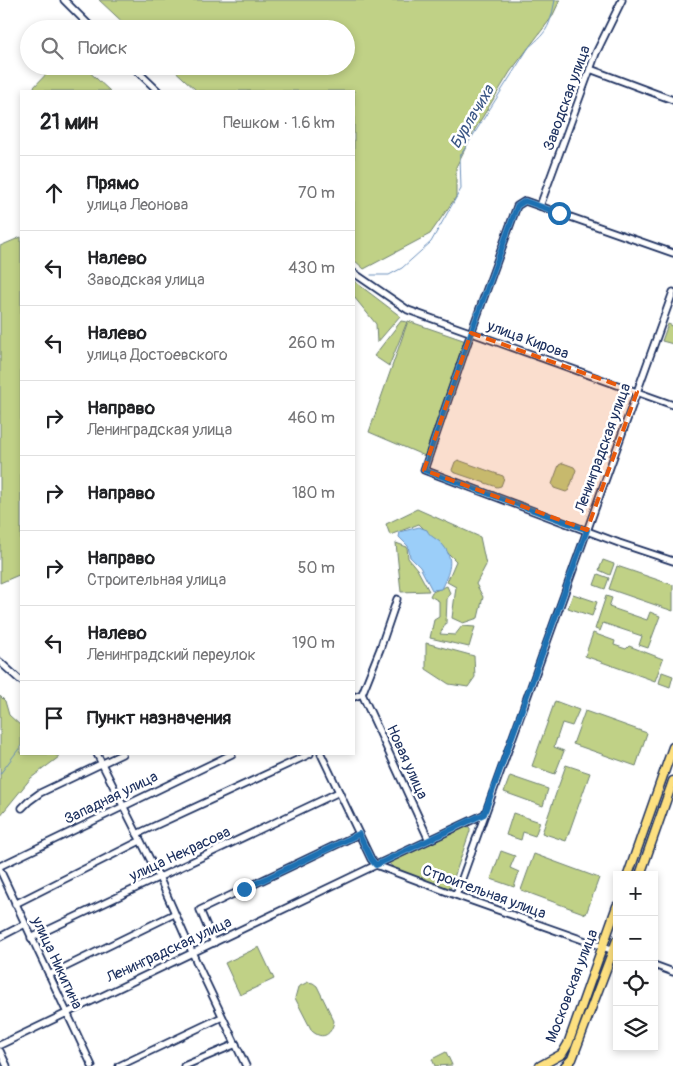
<!DOCTYPE html>
<html lang="ru">
<head>
<meta charset="utf-8">
<style>
  :root { --surface:#fff; --page:#f2f2f2; --text:#202124; --muted:#757577; --line:#e0e0e0 }
  body { margin:0; font-family:Pangolin,sans-serif; background:var(--page); color:var(--text) }
  .controls { position:absolute; right:15px; bottom:15px; display:grid; overflow:hidden; border-radius:0px; box-shadow:0 2px 8px #0003 }
  .controls button { width:45px; height:45px; display:grid; place-items:center; padding:0; border:0; border-bottom:1px solid var(--line); background:var(--surface); color:var(--text); font:25px sans-serif }
  .stop { position:absolute; width:15px; height:15px; margin:-11px; border:4px solid #1f6fb2; border-radius:50%; background:#fff }
  .stop.end { background:#1f6fb2; border-color:#fff; box-shadow:0 1px 5px #0008 }
  .list { margin:0; padding:0; list-style:none }
  h2 { display:flex; justify-content:space-between; align-items:center; height:65px; margin:0; padding:0 20px; font-size:21px }
  h2 small { font-size:16px; font-weight:400; color:var(--muted) }
  .list li { display:grid; grid-template-columns:32px 1fr auto; gap:15px; align-items:center; box-sizing:border-box; height:75px; padding:0 20px; border-top:1px solid var(--line) }
  .list b { display:block; font-size:19px; white-space:nowrap }
  .list p { margin:0; font-size:16px; white-space:nowrap; color:var(--muted) }
  .list em { font-size:16px; font-style:normal; color:var(--muted) }
  .icon { flex:none; width:28px; height:28px; fill:none; stroke:currentColor; stroke-width:2; stroke-linecap:round; stroke-linejoin:round }
  .map { position:relative; flex:none; width:673px; height:1066px; overflow:hidden }
  .search { position:absolute; background:var(--surface); box-shadow:0 2px 8px #0003; left:20px; top:20px; width:335px; height:55px; display:flex; align-items:center; gap:12px; box-sizing:border-box; padding:0 18px; border-radius:28px; color:var(--muted); font-size:19px }
  .panel { position:absolute; background:var(--surface); box-shadow:0 2px 8px #0003; left:20px; top:90px; width:335px; height:665px; border-radius:0px }
  .map>svg:first-child { display:block }
  .green { fill:#c0d186; stroke:#6e8072 }
  .water { fill:#9bcef9; stroke:#688ebb }
  .lines { fill:none; stroke-linecap:round; stroke-linejoin:round }
  .stream { stroke:#688ebb; stroke-width:1 }
  .minor-casing { stroke:#1b2f5e; stroke-width:9 }
  .major-casing { stroke:#1b2f5e; stroke-width:11 }
  .minor { stroke:#fff; stroke-width:5.5 }
  .major { stroke:#fde080; stroke-width:8 }
  .route { stroke:#1f6fb2; stroke-width:6 }
  .marked { fill:#e8590c; fill-opacity:0.2; stroke:#e8590c; stroke-width:4; stroke-dasharray:10 6; stroke-linejoin:round }
  .labels { text-anchor:middle; dominant-baseline:central; stroke-width:5; stroke-linejoin:round; paint-order:stroke }
  .street-label { font-size:15px; fill:#1b2f5e; stroke:#fff }
  .water-label { font-size:16px; font-style:italic; fill:#3b5785; stroke:#fff }
</style>
</head>
<body>
<div class="map">
<svg width="673" height="1066" viewBox="0 0 673 1066">
  <rect width="100%" height="100%" fill="#fff"/>
  <filter id="ink" filterUnits="userSpaceOnUse"><feTurbulence type="fractalNoise" baseFrequency=".02" numOctaves="2"/><feDisplacementMap in="SourceGraphic" scale="10" xChannelSelector="R" yChannelSelector="G"/><feConvolveMatrix kernelMatrix="1 2 1 2 8 2 1 2 1" color-interpolation-filters="sRGB"/></filter>
  <g filter="url(#ink)">
    <g class="green">
      <path d="M99 0H560L552 17 510 72 474 131 456 167V197L430 234 364 269 354 260V91H197L170 66H346V29H130Z"/>
      <path d="M54 66H83L110 91H30Z"/>
      <path d="M21 237V574L0 583V246Z"/>
      <path d="M354 281 400 316 377 343 376 324 354 297Z"/>
      <path d="M401 321 407 322 389 366 374 356Z"/>
      <path d="M408 321 466 341 425 456 369 432Z"/>
      <path d="M668 324 673 326V344L662 341Z"/>
      <path d="M458 460 503 476 504 478 501 486 497 487 453 472 452 470 455 462Z"/>
      <path d="M563 463 574 467 576 470 569 490 566 492 554 488 552 484 559 465Z"/>
      <path d="M417 509 480 537 486 565 476 584 483 597 478 618 463 623 452 618 456 587 447 582 456 561 419 524 390 535 386 524Z"/>
      <path d="M396 543 407 547 408 558 417 569 429 591 401 592Z"/>
      <path d="M603 560 614 564 610 575 599 570Z"/>
      <path d="M617 566 673 585V611L609 589Z"/>
      <path d="M598 574 609 578 605 589 594 585Z"/>
      <path d="M447 586 450 593 447 599 446 623 440 634 455 635 462 626 475 627 469 647 430 638 434 620 439 617V601L430 596 432 592Z"/>
      <path d="M573 594 597 602 592 616 568 608Z"/>
      <path d="M606 596 612 598 609 607 647 620 650 612 660 616 648 648 639 645 642 636 603 623 600 631 595 629Z"/>
      <path d="M593 633 615 641 614 645 626 649 629 646 663 659 655 681 585 656Z"/>
      <path d="M426 643 474 656 475 677 468 687 449 684 426 669Z"/>
      <path d="M662 672 673 676 670 687 659 683Z"/>
      <path d="M0 696 5 701 9 715 21 726V754H54L59 757 31 778 0 816Z"/>
      <path d="M555 701 579 710 572 726 562 723 554 747 564 751 555 774 532 766Z"/>
      <path d="M585 711 647 733 636 766 573 744Z"/>
      <path d="M566 765 590 773 566 841 542 833Z"/>
      <path d="M510 776 548 789 543 806 504 792Z"/>
      <path d="M513 813 540 822 535 836 523 832 521 840 506 835Z"/>
      <path d="M466 825 470 828V831L450 889 394 869 389 863 390 860Z"/>
      <path d="M501 851 515 856 510 868 519 872 514 887 491 879Z"/>
      <path d="M534 854 599 878 586 914 521 890Z"/>
      <path d="M259 947 274 979 240 995 225 963Z"/>
      <path d="M308 982 313 983 317 986 334 1021C332 1034 323 1041 312 1031L295 998 298 987Z"/>
      <path d="M446 1052 452 1065 435 1066 432 1059Z"/>
    </g>
    <path class="water" d="M419 527 427 530C430 537 436 538 441 543 456 558 449 573 441 589L432 590 420 567 410 557 408 546 399 537 400 532Z"/>
    <g class="lines">
      <g class="stream">
        <path d="M371 275H389L402 268 431 242 461 189 460 156 529 47C549 31 550 24 555 0"/>
        <path d="M0 774 21 746"/>
      </g>
      <defs>
        <g id="minor">
          <path d="M64 0 93 29"/>
          <path d="M132 66 158 91"/>
          <path d="M590 69 673 100"/>
          <path d="M540 206 596 53 622 0"/>
          <path d="M673 253 525 201 517 206 471 333 424 470 619 543 673 561"/>
          <path d="M354 273 408 310 673 405"/>
          <path d="M0 662 21 681"/>
          <path d="M362 694 429 840"/>
          <path d="M354 697 362 694 380 649 397 599"/>
          <path d="M97 754 159 877 196 961 246 1066"/>
          <path d="M321 754 371 859 376 865 461 897 617 952"/>
          <path d="M22 808 29 801 40 793 122 754"/>
          <path d="M137 834 310 754"/>
          <path d="M0 866 232 754"/>
          <path d="M0 870 92 1066"/>
          <path d="M456 895 673 292"/>
          <path d="M15 904 140 841"/>
          <path d="M0 937 25 924"/>
          <path d="M31 938 339 792"/>
          <path d="M214 943 200 910 359 834"/>
          <path d="M654 965 673 972"/>
          <path d="M49 975 174 914"/>
          <path d="M0 1045 376 865 485 814"/>
          <path d="M0 1051 7 1066"/>
          <path d="M119 1066 222 1017"/>
          <path d="M184 1066 236 1044"/>
        </g>
        <g id="major">
          <path d="M628 875 673 747"/>
          <path d="M640 875 673 781"/>
          <path d="M540 1066 562 1054 568 1044 617 906"/>
          <path d="M565 1066 572 1059 617 940"/>
        </g>
      </defs>
      <use href="#minor" class="minor-casing"/>
      <use href="#major" class="major-casing"/>
      <use href="#minor" class="minor"/>
      <use href="#major" class="major"/>
    </g>
  </g>
  <g class="lines" filter="url(#ink)">
    <path class="route" d="M244 889 359 834 371 859 376 865 484 814 587 530 424 470 471 333 517 206 525 201 559 213"/>
  </g>
  <path class="marked" d="M471 333 637 392 587 530 424 470Z"/>
  <g class="labels">
    <g class="street-label">
      <text transform="translate(567 98) rotate(-70)">Заводская улица</text>
      <text transform="translate(528 340) rotate(20)">улица Кирова</text>
      <text transform="translate(603 448) rotate(-70)">Ленинградская улица</text>
      <text transform="translate(407 762) rotate(66)">Новая улица</text>
      <text transform="translate(111 798) rotate(-26)">Западная улица</text>
      <text transform="translate(180 854) rotate(-25)">улица Некрасова</text>
      <text transform="translate(484 892) rotate(20)">Строительная улица</text>
      <text transform="translate(169 950) rotate(-25)">Ленинградская улица</text>
      <text transform="translate(57 963) rotate(65)">улица Никитина</text>
      <text transform="translate(572 986) rotate(-69)">Московская улица</text>
    </g>
    <g class="water-label">
      <text transform="translate(472 117) rotate(-59)">Бурлачиха</text>
    </g>
  </g>
</svg>
<div class="controls">
<button>+</button>
<button>−</button>
<button><svg class="icon" aria-label="locate" viewBox="0 0 24 24"><circle cx="12" cy="12" r="6"/><path d="M12 2v4M12 18v4M2 12h4M18 12h4"/></svg></button>
<button><svg class="icon" aria-label="layers" viewBox="0 0 24 24"><path d="M12 4l9 5-9 5-9-5zM3 14l9 5 9-5"/></svg></button>
</div>
<div class="stop" style="left:559px;top:213px"></div>
<div class="stop end" style="left:244px;top:889px"></div>
<div class="search"><svg class="icon" aria-label="search" viewBox="0 0 24 24"><circle cx="10" cy="10" r="6"/><path d="M15 15l6 6"/></svg>Поиск</div>
<section class="panel">
<h2>21 мин<small>Пешком · 1.6 km</small></h2>
<ul class="list">
<li><svg class="icon" aria-label="ahead" viewBox="0 0 24 24"><path d="M12 20V5M6 11l6-6 6 6"/></svg><div><b>Прямо</b><p>улица Леонова</p></div><em>70 m</em></li>
<li><svg class="icon" aria-label="left" viewBox="0 0 24 24"><path d="M17 20v-9H6M10 6l-5 5 5 5"/></svg><div><b>Налево</b><p>Заводская улица</p></div><em>430 m</em></li>
<li><svg class="icon" aria-label="left" viewBox="0 0 24 24"><path d="M17 20v-9H6M10 6l-5 5 5 5"/></svg><div><b>Налево</b><p>улица Достоевского</p></div><em>260 m</em></li>
<li><svg class="icon" aria-label="right" viewBox="0 0 24 24"><path d="M7 20v-9h11M14 6l5 5-5 5"/></svg><div><b>Направо</b><p>Ленинградская улица</p></div><em>460 m</em></li>
<li><svg class="icon" aria-label="right" viewBox="0 0 24 24"><path d="M7 20v-9h11M14 6l5 5-5 5"/></svg><div><b>Направо</b></div><em>180 m</em></li>
<li><svg class="icon" aria-label="right" viewBox="0 0 24 24"><path d="M7 20v-9h11M14 6l5 5-5 5"/></svg><div><b>Направо</b><p>Строительная улица</p></div><em>50 m</em></li>
<li><svg class="icon" aria-label="left" viewBox="0 0 24 24"><path d="M17 20v-9H6M10 6l-5 5 5 5"/></svg><div><b>Налево</b><p>Ленинградский переулок</p></div><em>190 m</em></li>
<li><svg class="icon" aria-label="arrive" viewBox="0 0 24 24"><path d="M6 21V4h12l-3 4 3 4H6"/></svg><div><b>Пункт назначения</b></div></li>
</ul>
</section>
</div>
</body>
</html>
